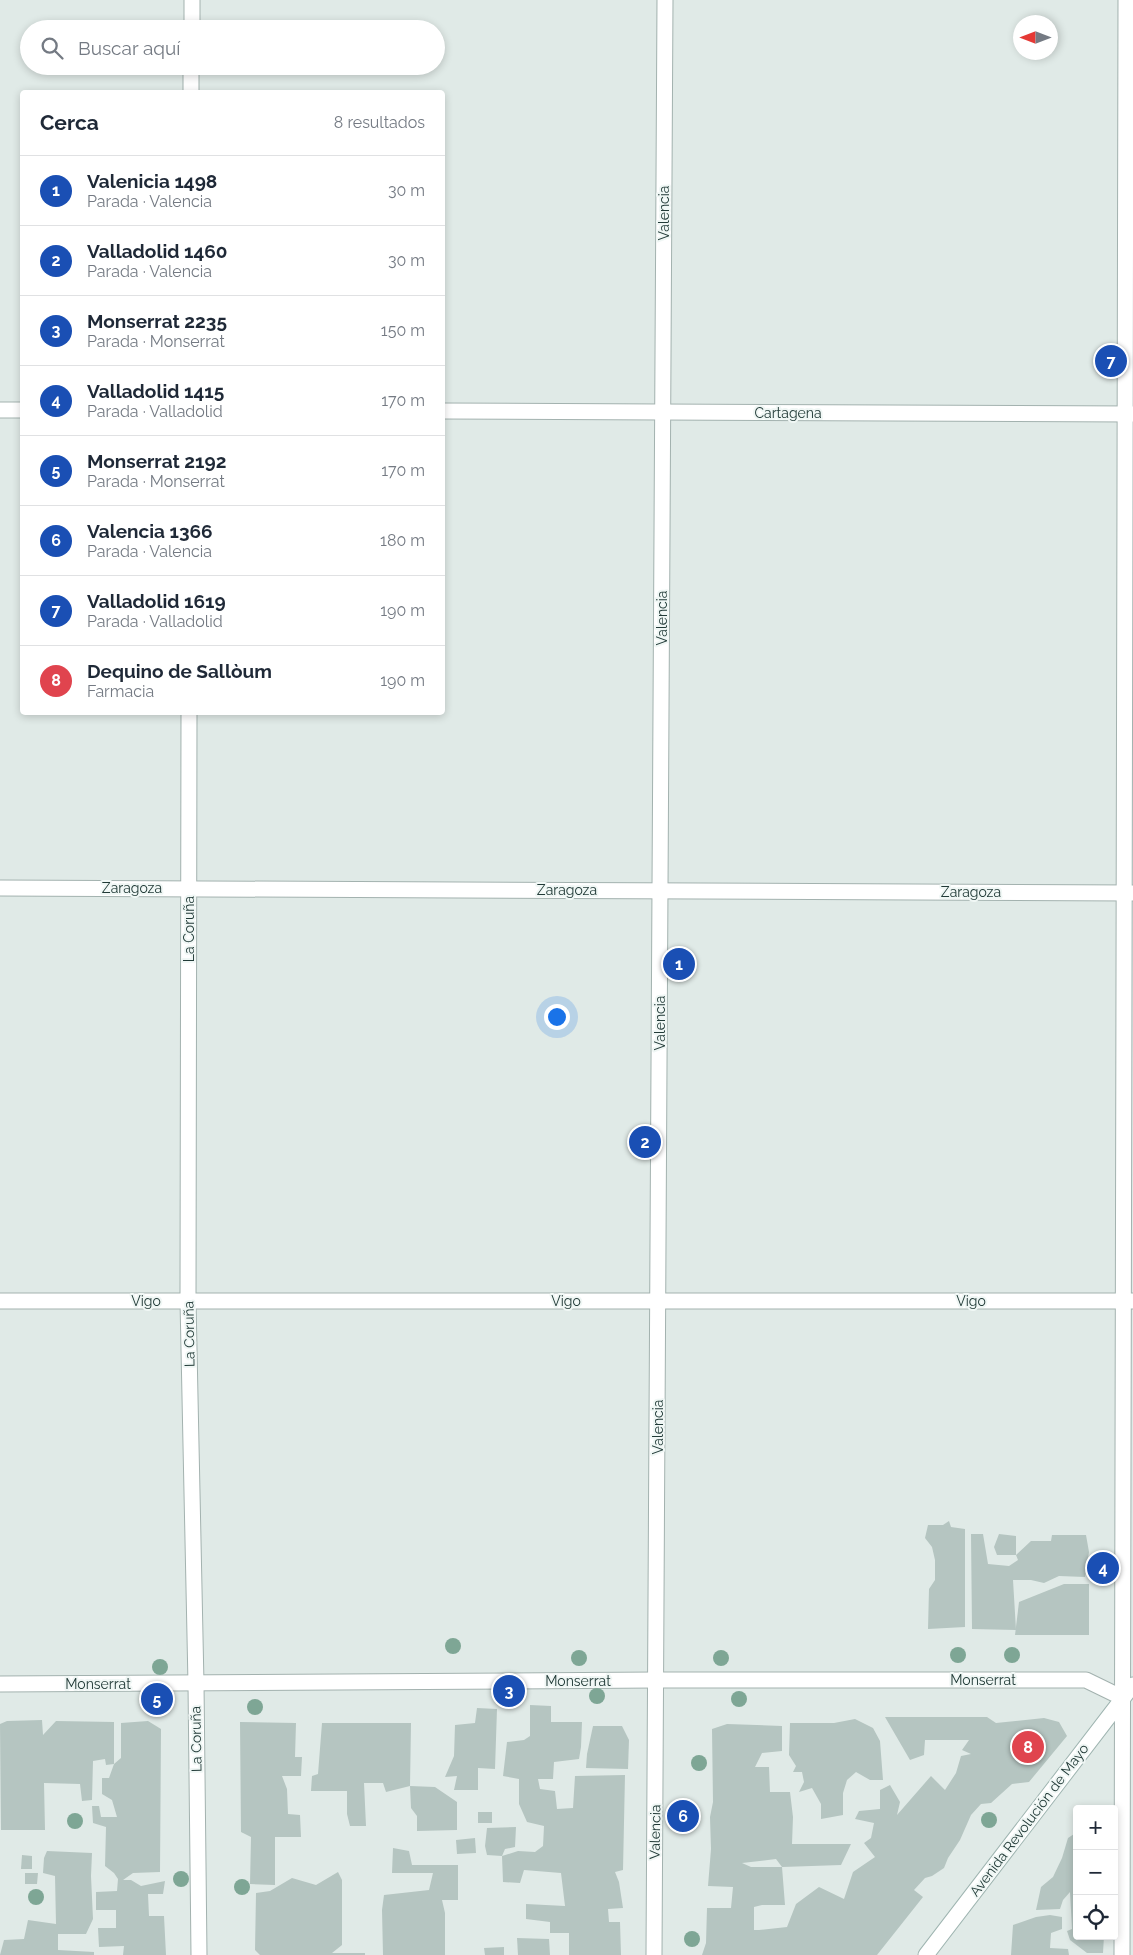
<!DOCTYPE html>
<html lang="es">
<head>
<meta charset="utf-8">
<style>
  :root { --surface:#fff; --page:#f2f2f3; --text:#1f2937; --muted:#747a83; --line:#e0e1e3; --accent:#2563eb }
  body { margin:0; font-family:Raleway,sans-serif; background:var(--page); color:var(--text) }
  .controls { position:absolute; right:15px; bottom:15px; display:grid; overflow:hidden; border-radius:5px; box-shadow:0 2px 8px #0003 }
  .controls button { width:45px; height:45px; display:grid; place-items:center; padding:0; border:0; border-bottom:1px solid var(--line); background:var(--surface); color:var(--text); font:25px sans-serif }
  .compass { position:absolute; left:1013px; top:15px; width:45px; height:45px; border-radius:50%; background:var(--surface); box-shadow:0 2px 8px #0003; rotate:270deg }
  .you { position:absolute; left:556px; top:1016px; width:18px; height:18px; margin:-12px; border:4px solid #fff; border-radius:50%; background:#1a73e8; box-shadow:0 0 0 8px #1a73e833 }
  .badge { display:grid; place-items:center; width:32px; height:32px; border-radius:50%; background:var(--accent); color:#fff; font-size:16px; font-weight:700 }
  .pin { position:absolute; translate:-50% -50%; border:2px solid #fff; box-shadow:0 1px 5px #0006 }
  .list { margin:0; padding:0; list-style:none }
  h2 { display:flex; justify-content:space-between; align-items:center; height:65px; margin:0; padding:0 20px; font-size:21px }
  h2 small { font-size:16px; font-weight:400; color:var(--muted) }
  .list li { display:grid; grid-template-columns:32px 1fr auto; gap:15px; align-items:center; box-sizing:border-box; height:70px; padding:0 20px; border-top:1px solid var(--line) }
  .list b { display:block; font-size:19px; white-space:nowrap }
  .list p { margin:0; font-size:16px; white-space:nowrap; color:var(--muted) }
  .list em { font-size:16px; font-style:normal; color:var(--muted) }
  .icon { flex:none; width:28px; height:28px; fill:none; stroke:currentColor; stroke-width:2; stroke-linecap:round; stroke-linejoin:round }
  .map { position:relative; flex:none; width:1133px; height:1955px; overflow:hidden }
  .search { position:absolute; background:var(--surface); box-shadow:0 2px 8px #0003; left:20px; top:20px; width:425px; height:55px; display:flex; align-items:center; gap:12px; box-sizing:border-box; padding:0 18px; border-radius:28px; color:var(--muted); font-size:19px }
  .panel { position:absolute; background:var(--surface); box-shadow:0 2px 8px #0003; left:20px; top:90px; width:425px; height:625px; border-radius:5px }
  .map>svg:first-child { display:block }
  .building { fill:#b5c5c1; fill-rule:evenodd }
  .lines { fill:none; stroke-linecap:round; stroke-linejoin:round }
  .street-casing { stroke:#a3b2af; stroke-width:17 }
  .secondary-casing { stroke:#9fb5b1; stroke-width:17 }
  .street { stroke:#fff; stroke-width:15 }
  .secondary { stroke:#fff; stroke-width:15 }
  .tree { fill:#7ea695 }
  .labels { text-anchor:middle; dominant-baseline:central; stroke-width:4; stroke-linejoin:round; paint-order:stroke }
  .street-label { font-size:14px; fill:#213a37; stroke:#f0f7f5 }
</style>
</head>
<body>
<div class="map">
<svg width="1133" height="1955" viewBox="0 0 1133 1955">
  <rect width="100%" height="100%" fill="#e0eae7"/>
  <g class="building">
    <path d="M949 1521 951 1527 965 1529V1627L928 1629 929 1589 935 1580V1560L932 1547 925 1538 928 1525H943Z"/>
    <path d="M971 1534H983L988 1564 1009 1566 1018 1560 1016 1555H997L994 1547 999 1534 1016 1536V1555L1031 1541H1051L1052 1535H1086L1089 1552 1085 1577 1059 1576 1044 1583 1031 1580H1013L1016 1630 972 1629Z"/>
    <path d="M1064 1584H1089V1635H1015L1019 1602Z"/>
    <path d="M530 1705 551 1706V1722H582L581 1747 579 1759 554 1762 553 1779H538L540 1789 555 1791 557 1809 573 1808 575 1776 625 1775 623 1870 615 1872 619 1882 623 1908 608 1909 609 1922H620L621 1955H569V1933H550V1922L526 1919V1904L565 1906 561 1873 524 1870 520 1883 503 1882 502 1856 518 1851 535 1852 543 1846 544 1826 527 1822 519 1804V1779L503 1776 507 1742 524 1740 530 1736Z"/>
    <path d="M477 1708 497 1709 495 1769 478 1768V1790H454L457 1776 445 1777 454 1756 455 1725 475 1723Z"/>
    <path d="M885 1717H987L996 1723 1044 1718 1059 1722 1067 1736 1029 1782 1012 1784 991 1803 981 1804 971 1815 960 1840 948 1858 944 1868 932 1876 925 1878 914 1890 923 1897 877 1955H702L706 1943 707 1908H731L733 1887 708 1886 711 1849 710 1817 713 1802 712 1729 727 1724 782 1726V1751L762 1753 755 1767H769L770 1792H790L793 1817 792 1844H851L841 1865 782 1867 785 1905H762L754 1907V1930H759L787 1927 796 1904 819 1887 844 1899 853 1872 875 1857 864 1843 871 1838 874 1823 855 1819 859 1811 880 1809V1790L890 1785 900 1802 897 1815 931 1776 945 1790 956 1773 961 1756 971 1754 962 1750 969 1740H925L924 1755 910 1760ZM776 1859 782 1867H751L742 1863Z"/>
    <path d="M855 1719 873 1728 880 1741 883 1780H870L856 1772 847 1780 843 1793V1815L821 1819V1804L812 1788 799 1792 804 1782 802 1772H793L796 1766 789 1755 790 1723H834Z"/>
    <path d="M42 1720 43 1735 56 1721 114 1722V1764L121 1758V1723L148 1721 161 1729 160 1872 133 1873 123 1880H131L141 1886 165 1881 163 1894H148L149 1916H164L166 1955H123L124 1946 99 1947 98 1928H116V1910H96V1892L117 1891 118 1879 114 1873 105 1866 106 1827 93 1823 92 1806H99L101 1817H117L112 1800 102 1794V1778H109L114 1764 106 1765 105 1759 93 1761 92 1800 82 1801 80 1784 44 1783 45 1830H1L0 1724 7 1721Z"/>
    <path d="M240 1722 296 1723 295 1757H302L301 1776H282L287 1789 288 1814 300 1815 301 1837H275V1885L250 1884 251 1837 241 1832Z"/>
    <path d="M322 1723H411L410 1786 435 1787 457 1802V1830L417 1831V1816L411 1808 410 1786 386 1792 383 1783H364L366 1826H350L347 1814V1791H311L312 1776 318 1774Z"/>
    <path d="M593 1726H622L629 1740 628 1769 586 1768 587 1754Z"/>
    <rect x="478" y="1812" width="14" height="11"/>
    <path d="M516 1827 515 1847 505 1849 502 1856 487 1855 485 1846 487 1828Z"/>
    <path d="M1077 1832V1936H1104L1103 1953H1087L1070 1940 1067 1931 1072 1929 1070 1892 1063 1900 1060 1909 1036 1910 1041 1887 1053 1877 1062 1858 1068 1838Z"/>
    <path d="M475 1838 476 1853 457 1854 456 1840Z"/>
    <path d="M393 1848 409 1851 412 1865H458V1900H442L445 1913V1955H383L382 1910 384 1895 429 1890 433 1873H392Z"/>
    <path d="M47 1851 92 1853 91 1876 93 1919 86 1934H58V1950L94 1952V1955H0L4 1940 24 1939 28 1920 56 1924 55 1876 43 1873 44 1858Z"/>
    <path d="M22 1855 32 1856V1869H21Z"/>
    <path d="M338 1872 342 1880V1945L332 1953H365V1955H260L255 1950 256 1893 270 1891 292 1878 316 1885Z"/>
    <path d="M25 1873H38L37 1884H25Z"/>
    <path d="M1050 1915 1062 1917V1929L1051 1933 1050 1948 1068 1949 1069 1955H1011L1013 1925 1036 1917Z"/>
    <path d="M517 1938 549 1939 550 1955H518Z"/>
    <path d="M504 1947V1955H485L484 1948Z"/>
  </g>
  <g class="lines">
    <defs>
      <g id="street">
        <path d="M192 29V0"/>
        <path d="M191 92V66"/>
        <path d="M0 410H22"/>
        <path d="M442 411 1133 414"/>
        <path d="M189 712 188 1301 196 1684 199 1955"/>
        <path d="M0 888 1133 893"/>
        <path d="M0 1301H1132"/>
        <path d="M0 1684 657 1680H1086L1123 1698"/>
        <path d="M654 1955 665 0"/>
        <path d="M1122 1955 1126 0"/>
      </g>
      <path id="secondary" d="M926 1955 1133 1685"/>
    </defs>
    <use href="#street" class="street-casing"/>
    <use href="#secondary" class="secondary-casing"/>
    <use href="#street" class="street"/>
    <use href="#secondary" class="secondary"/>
  </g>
  <g class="tree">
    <circle cx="453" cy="1646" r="8"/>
    <circle cx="958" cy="1655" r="8"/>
    <circle cx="1012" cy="1655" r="8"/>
    <circle cx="579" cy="1658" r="8"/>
    <circle cx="721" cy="1658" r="8"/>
    <circle cx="160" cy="1667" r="8"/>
    <circle cx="597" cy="1696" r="8"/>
    <circle cx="739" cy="1699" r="8"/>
    <circle cx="255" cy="1707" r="8"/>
    <circle cx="699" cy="1763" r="8"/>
    <circle cx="989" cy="1820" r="8"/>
    <circle cx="75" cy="1821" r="8"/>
    <circle cx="181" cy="1879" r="8"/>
    <circle cx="242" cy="1887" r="8"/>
    <circle cx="36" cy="1897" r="8"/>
    <circle cx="692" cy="1939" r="8"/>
  </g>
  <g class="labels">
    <g class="street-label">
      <text transform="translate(664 213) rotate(-90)">Valencia</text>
      <text x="788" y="413">Cartagena</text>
      <text transform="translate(662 618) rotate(-90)">Valencia</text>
      <text x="132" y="888">Zaragoza</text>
      <text x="567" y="890">Zaragoza</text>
      <text x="971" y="892">Zaragoza</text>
      <text transform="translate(189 929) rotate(-90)">La Coruña</text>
      <text transform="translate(660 1023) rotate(-90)">Valencia</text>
      <text x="146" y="1301">Vigo</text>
      <text x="566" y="1301">Vigo</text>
      <text x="971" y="1301">Vigo</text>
      <text transform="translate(189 1334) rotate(-91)">La Coruña</text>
      <text transform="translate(658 1427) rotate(-90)">Valencia</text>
      <text x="983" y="1680">Monserrat</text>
      <text x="578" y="1681">Monserrat</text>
      <text x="98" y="1684">Monserrat</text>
      <text transform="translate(196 1739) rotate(-91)">La Coruña</text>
      <text transform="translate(1029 1820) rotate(-53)">Avenida Revolución de Mayo</text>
      <text transform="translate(655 1832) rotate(-89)">Valencia</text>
    </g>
  </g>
</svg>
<div class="controls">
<button>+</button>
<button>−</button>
<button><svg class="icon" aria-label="locate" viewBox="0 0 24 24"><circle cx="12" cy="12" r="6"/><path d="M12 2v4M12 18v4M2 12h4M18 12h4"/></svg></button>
</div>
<svg class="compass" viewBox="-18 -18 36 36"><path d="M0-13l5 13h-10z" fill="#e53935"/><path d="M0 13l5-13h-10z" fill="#747a83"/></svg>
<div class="you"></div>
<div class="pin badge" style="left:679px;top:964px;background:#1a4fb4">1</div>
<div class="pin badge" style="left:645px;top:1142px;background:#1a4fb4">2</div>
<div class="pin badge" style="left:509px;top:1691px;background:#1a4fb4">3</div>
<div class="pin badge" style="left:1103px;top:1568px;background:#1a4fb4">4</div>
<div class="pin badge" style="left:157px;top:1699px;background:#1a4fb4">5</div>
<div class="pin badge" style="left:683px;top:1816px;background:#1a4fb4">6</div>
<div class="pin badge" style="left:1111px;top:361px;background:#1a4fb4">7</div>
<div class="pin badge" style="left:1028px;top:1747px;background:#e0444e">8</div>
<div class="search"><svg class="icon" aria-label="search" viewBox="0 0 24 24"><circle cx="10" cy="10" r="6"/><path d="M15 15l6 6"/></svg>Buscar aquí</div>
<section class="panel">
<h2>Cerca<small>8 resultados</small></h2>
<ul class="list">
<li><span class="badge" style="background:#1a4fb4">1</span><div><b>Valenicia 1498</b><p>Parada · Valencia</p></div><em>30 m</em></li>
<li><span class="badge" style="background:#1a4fb4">2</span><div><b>Valladolid 1460</b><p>Parada · Valencia</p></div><em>30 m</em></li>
<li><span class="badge" style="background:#1a4fb4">3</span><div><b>Monserrat 2235</b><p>Parada · Monserrat</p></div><em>150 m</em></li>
<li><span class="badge" style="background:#1a4fb4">4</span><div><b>Valladolid 1415</b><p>Parada · Valladolid</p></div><em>170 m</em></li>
<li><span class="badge" style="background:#1a4fb4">5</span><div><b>Monserrat 2192</b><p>Parada · Monserrat</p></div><em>170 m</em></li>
<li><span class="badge" style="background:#1a4fb4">6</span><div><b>Valencia 1366</b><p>Parada · Valencia</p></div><em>180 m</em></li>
<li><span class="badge" style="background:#1a4fb4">7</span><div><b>Valladolid 1619</b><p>Parada · Valladolid</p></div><em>190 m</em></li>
<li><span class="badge" style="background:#e0444e">8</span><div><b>Dequino de Sallòum</b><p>Farmacia</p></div><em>190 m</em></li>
</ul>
</section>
</div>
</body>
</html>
